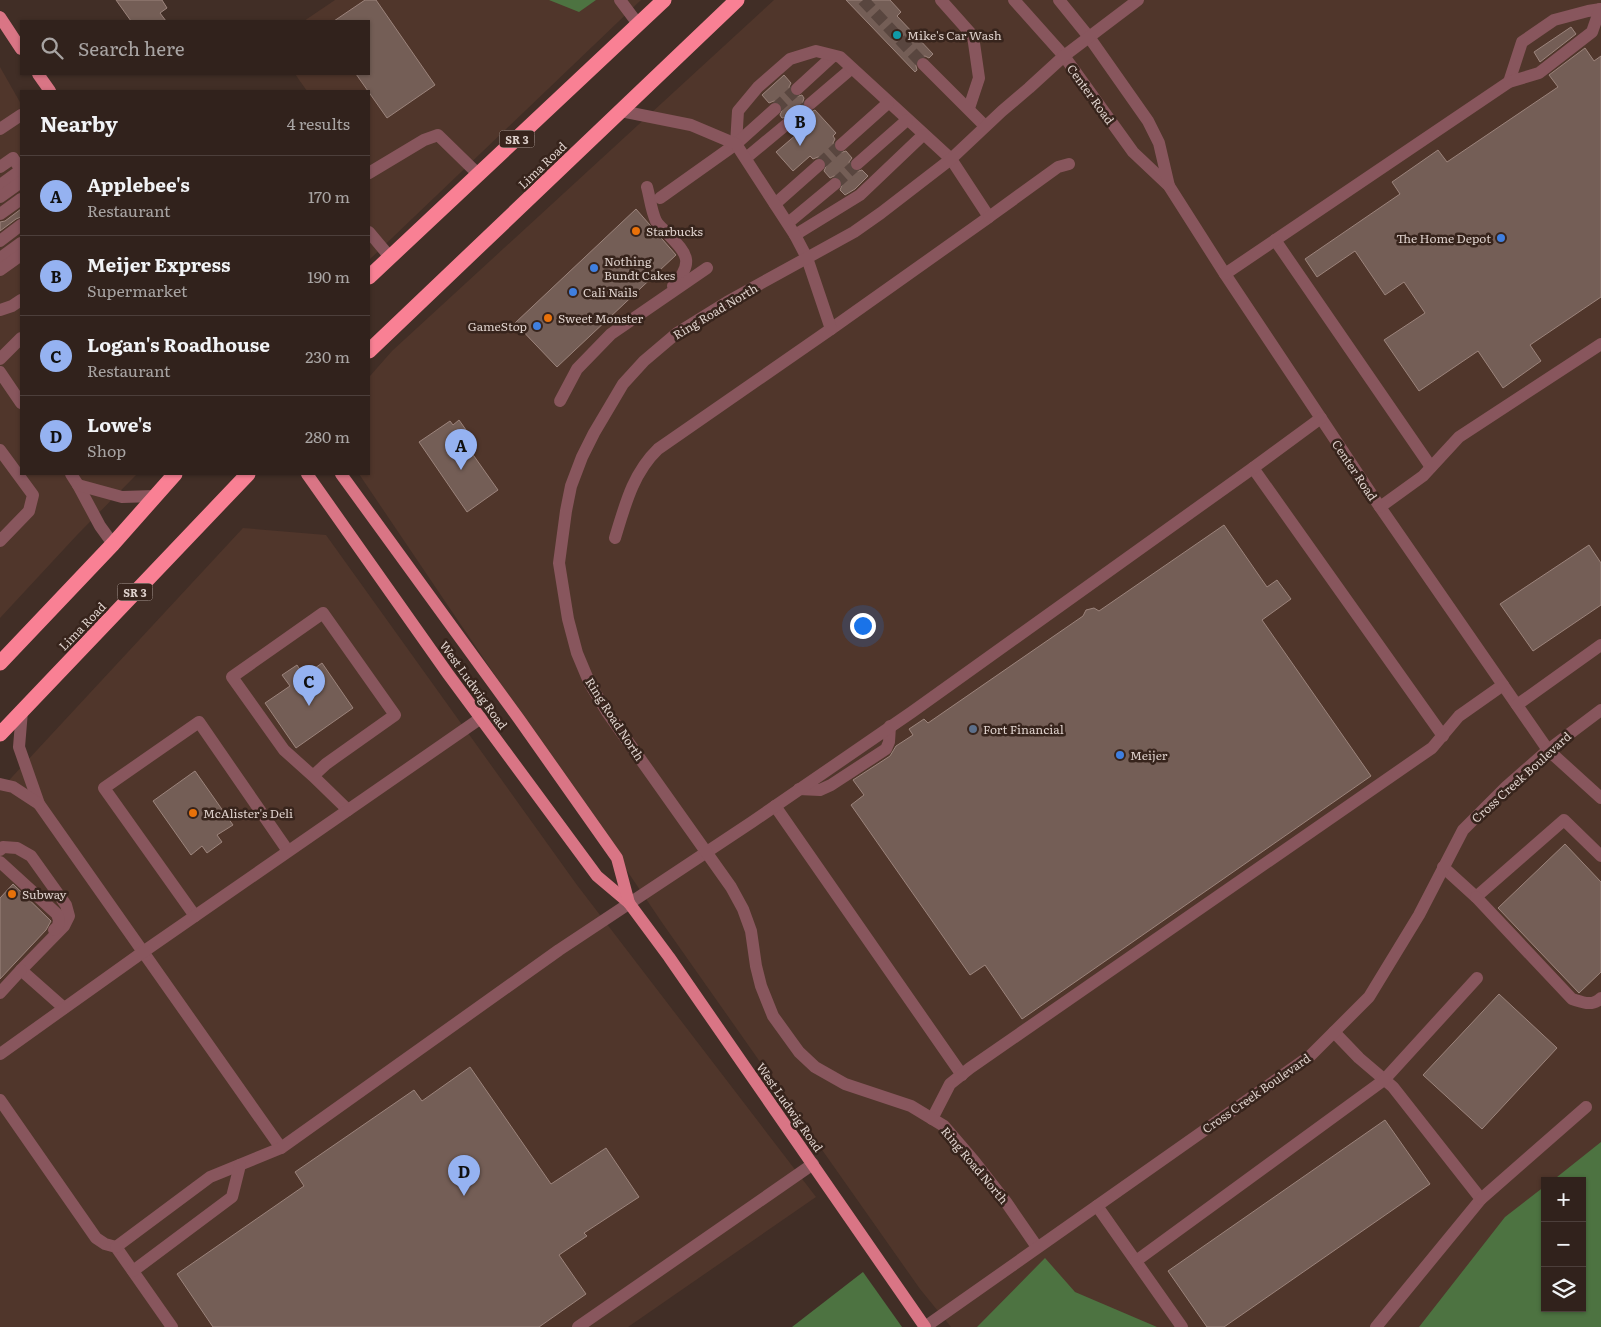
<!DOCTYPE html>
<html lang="en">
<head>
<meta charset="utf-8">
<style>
  :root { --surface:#31221c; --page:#392a25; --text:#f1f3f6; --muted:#a8a4a3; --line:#4c3f3b; --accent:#95b2f1 }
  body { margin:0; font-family:Literata,serif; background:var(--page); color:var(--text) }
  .controls { position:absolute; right:15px; bottom:15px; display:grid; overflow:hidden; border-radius:0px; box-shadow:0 1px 4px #0004 }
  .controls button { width:45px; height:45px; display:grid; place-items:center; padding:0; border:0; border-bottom:1px solid var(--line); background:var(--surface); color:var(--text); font:25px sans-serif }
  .you { position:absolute; left:862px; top:625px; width:18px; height:18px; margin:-12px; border:4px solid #fff; border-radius:50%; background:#1a73e8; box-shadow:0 0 0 8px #1a73e833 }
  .badge { display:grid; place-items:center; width:32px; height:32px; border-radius:50%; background:var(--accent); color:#111; font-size:16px; font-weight:700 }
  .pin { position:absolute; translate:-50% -41px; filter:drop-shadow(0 1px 2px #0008) }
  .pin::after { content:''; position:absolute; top:26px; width:18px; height:15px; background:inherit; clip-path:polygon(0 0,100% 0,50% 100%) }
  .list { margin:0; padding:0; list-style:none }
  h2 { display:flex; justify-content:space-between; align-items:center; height:65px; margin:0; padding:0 20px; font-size:21px }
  h2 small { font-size:16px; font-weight:400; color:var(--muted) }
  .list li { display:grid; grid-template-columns:32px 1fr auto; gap:15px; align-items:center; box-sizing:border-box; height:80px; padding:0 20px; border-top:1px solid var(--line) }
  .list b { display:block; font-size:19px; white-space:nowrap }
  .list p { margin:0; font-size:16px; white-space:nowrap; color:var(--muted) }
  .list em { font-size:16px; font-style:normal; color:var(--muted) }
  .icon { flex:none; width:28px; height:28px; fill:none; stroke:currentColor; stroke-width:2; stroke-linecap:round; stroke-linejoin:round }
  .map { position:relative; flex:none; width:1601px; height:1327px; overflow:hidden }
  .search { position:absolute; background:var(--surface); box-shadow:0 1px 4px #0004; left:20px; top:20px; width:350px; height:55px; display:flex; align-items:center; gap:12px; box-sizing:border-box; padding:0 18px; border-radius:0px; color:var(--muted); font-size:19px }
  .panel { position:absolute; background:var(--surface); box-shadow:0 1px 4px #0004; left:20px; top:90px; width:350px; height:385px; border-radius:0px }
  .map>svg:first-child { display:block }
  .built { fill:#50362b; fill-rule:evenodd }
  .forest { fill:#4d7341 }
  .building { fill:#745e56; stroke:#9c847c }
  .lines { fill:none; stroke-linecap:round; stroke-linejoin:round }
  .minor-tunnel { stroke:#59463f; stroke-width:12; stroke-dasharray:12 6; stroke-linecap:butt }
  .minor { stroke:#88565d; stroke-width:12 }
  .major { stroke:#d97585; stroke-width:12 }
  .highway { stroke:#f98094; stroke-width:15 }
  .culture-dot { fill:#0f9aa8; stroke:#37241c; stroke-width:2 }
  .food-dot { fill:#e8710a; stroke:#37241c; stroke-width:2 }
  .shop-dot { fill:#3f7fe0; stroke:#37241c; stroke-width:2 }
  .service-dot { fill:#5c6f8a; stroke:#37241c; stroke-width:2 }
  .labels { text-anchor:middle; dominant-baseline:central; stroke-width:5; stroke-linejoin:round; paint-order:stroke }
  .shield { fill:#37241c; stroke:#ac9d97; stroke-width:1 }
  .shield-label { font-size:11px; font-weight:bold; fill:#ded1cc }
  .poi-label { font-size:12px; fill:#ded1cc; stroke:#37241c; text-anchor:start }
  .street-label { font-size:12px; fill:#ded1cc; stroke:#37241c }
</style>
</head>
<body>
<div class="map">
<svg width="1601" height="1327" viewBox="0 0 1601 1327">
  <rect width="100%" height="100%" fill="#412e26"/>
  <g class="built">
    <path d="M335 0H641L369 260V91H307L295 74H369V21H304Z"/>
    <path d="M774 0H1601V1327H951L920 1289 663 924 359 474H369V378L370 376 392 351ZM1545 1181H1582V1308H1545Z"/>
    <path d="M0 67 21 104V474H137L77 535 0 618Z"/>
    <path d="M243 528 326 535 577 885 816 1197 628 1327H0V790Z"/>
  </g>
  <g class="forest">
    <path d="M549 0H596L579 12Z"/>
    <path d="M1601 1142V1327H1419L1505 1217 1545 1186V1308H1582V1181H1552Z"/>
    <path d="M1045 1258 1075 1292 1157 1327H977Z"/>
    <path d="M863 1272 902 1327H792Z"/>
  </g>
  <g class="building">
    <path d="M116 0H162L167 8 160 13 166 21H131Z"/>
    <path d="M365 0H376L435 85 387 118 356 74H369V21H334Z"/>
    <path d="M846 0H890L901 12 897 16 933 54 929 58 925 56 918 58 915 62 917 70 915 72Z"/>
    <path d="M1571 27 1576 34 1540 62 1534 52Z"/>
    <path d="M1585 48 1594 61 1601 56V297L1530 345 1541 361 1503 388 1478 351 1419 391 1384 340 1425 313 1404 282 1385 295 1355 251 1317 277 1305 259 1400 194 1392 182 1438 150 1447 162 1558 87 1549 75Z"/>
    <path d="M784 75 791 83 789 87 791 94 795 97 802 95 804 98 802 105 804 110 811 112 815 110 836 133 833 136 835 139 833 143 835 150 839 153 846 151 852 158 849 162 851 169 855 172 862 170 868 176 855 189 845 195 840 190 843 183 841 178 834 176 830 178 824 171 827 164 822 158 818 157 813 159 810 156 793 171 776 152 797 134 793 130 795 122 790 117 782 118 780 115 783 108 781 103 774 101 769 103 762 95Z"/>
    <path d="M21 209V217L16 219 0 231V222L5 221Z"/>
    <path d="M636 209 676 255 557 367 515 323Z"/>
    <path d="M459 420 476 444 469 449 498 490 467 512 419 442 450 421 453 425Z"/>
    <path d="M1224 525 1267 587 1277 580 1291 599 1262 620 1371 776 1022 1019 985 965 970 975 851 805 864 795 853 780 890 756 896 746 913 735 909 729 924 719 928 723 1083 616 1086 610 1094 608 1099 611Z"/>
    <path d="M1589 545 1601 563V605L1533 651 1500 604Z"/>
    <path d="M322 663 353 708 296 748 265 703 290 686 282 675 297 665 304 676Z"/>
    <path d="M195 771 233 825 217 835 222 842 207 853 202 846 191 855 153 801Z"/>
    <path d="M1565 844 1601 882V972L1579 993 1498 908Z"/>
    <path d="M13 884 51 921 46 930 0 979V898Z"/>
    <path d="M1499 994 1557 1048 1482 1129 1423 1075Z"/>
    <path d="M470 1067 551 1184 606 1148 639 1197 584 1233 587 1236 559 1255 586 1294 539 1327H213L177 1274 304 1186 295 1172 414 1090 422 1101Z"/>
    <path d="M1385 1120 1430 1184 1224 1327H1207L1168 1271Z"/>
  </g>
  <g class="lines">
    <g class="minor-tunnel">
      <path d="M863 0 923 64"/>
      <path d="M775 109 797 89"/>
      <path d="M787 124 810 104"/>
      <path d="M819 165 841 145"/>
      <path d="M835 184 857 164"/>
    </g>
    <g class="minor">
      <path d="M620 0 638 24"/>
      <path d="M941 0 973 36 979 78 969 108"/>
      <path d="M1014 0 1064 56 1133 152 1169 186 1225 274 1380 507 1548 750 1601 798"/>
      <path d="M1059 0 1089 37 1148 121 1159 143 1169 186"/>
      <path d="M923 64 985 126"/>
      <path d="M1509 82 1522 42 1554 20 1588 11 1601 9"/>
      <path d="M797 89 833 56"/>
      <path d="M810 104 851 69"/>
      <path d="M0 129 21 115"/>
      <path d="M736 144 738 111 758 87 790 59 816 51 840 57 951 159 989 217 831 329"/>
      <path d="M841 145 888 103"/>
      <path d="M746 158 787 124"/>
      <path d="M857 164 907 120"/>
      <path d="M0 167 13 158 21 170"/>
      <path d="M369 173 424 140 438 135 479 175"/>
      <path d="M0 185 21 170"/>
      <path d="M647 187C650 198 651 210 656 221 658 225 663 229 666 232 686 253 696 261 673 286"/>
      <path d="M0 197 21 182"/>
      <path d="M660 198 736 144 775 109"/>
      <path d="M775 204 819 165"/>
      <path d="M0 214 21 199"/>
      <path d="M989 217 1058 167 1069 164"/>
      <path d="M788 223 835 184"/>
      <path d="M369 232 390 257"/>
      <path d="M795 235 860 195 923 135"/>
      <path d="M1275 240 1431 467"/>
      <path d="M0 241 21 225"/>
      <path d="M0 258 21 243"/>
      <path d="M0 270 21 255"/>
      <path d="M1225 274 1509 82 1539 73 1592 32 1600 9"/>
      <path d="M0 310 12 306 21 300"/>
      <path d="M0 359 21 338"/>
      <path d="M0 372 21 403"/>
      <path d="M560 401 577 369 611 334 707 268"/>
      <path d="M0 450 33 495 29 511 0 541"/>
      <path d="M1253 468 1443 736"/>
      <path d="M71 474 78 485 100 526 113 544"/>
      <path d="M78 485 122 497 155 496"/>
      <path d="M1380 507 1423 476 1459 437 1601 344"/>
      <path d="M615 538C625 505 633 473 658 449L831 329 807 258 795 235 736 144 691 125 621 111"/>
      <path d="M1517 705 1601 645"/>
      <path d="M22 711 19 747 39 804 281 1148"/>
      <path d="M313 776 284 750 232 677 323 613 395 715 326 764 313 776 348 810"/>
      <path d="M0 784 13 787 39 804"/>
      <path d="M799 789 820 790 831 785 886 749 889 742 890 726"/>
      <path d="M775 806 962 1075"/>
      <path d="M0 850 3 847 17 848 31 856 66 905 69 916 64 926 21 970 64 1008"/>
      <path d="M0 862 57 914 59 920 58 926 54 930"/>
      <path d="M1443 867 1476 897 1564 820 1601 856"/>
      <path d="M1476 897 1572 999C1582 1002 1592 1007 1601 998"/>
      <path d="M195 916 104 788 199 722 288 851"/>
      <path d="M0 993 21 970"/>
      <path d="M1334 1032 1359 1058 1393 1087 1481 1199 1376 1327"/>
      <path d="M0 1054 143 952 481 718"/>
      <path d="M0 1100 96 1238 105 1244 116 1247 172 1327"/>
      <path d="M932 1119 950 1084 970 1068 1432 748 1459 716 1503 685"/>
      <path d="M1481 1199 1586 1107"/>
      <path d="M1097 1206 1182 1327"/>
      <path d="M116 1247 210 1177 281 1148 559 950 752 822 912 712 1253 468 1321 418"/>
      <path d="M1037 1247 1006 1202 974 1161 944 1126 911 1106 845 1084 815 1067 799 1052 773 1016 761 986 756 966 751 931 743 909 731 887 607 712 590 684 577 653 568 619 559 563 566 511 571 486 582 457 594 433 623 384 644 361 677 333 727 302 854 232 881 213 951 159 1002 111 1029 88 1064 56 1138 0"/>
      <path d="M1136 1261 1384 1080 1477 978"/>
      <path d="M133 1271 232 1197 240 1165"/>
      <path d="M578 1327 813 1164"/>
      <path d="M925 1327 1310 1056 1369 997 1419 915 1463 830 1506 787 1548 750 1601 710"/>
    </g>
    <g class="major">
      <path d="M0 17 21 49"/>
      <path d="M38 74 50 91"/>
      <path d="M307 474 448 674 597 876 629 903 669 957 925 1327"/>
      <path d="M341 474 519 719 617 858 629 903"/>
    </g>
    <g class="highway">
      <path d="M369 277 664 0"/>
      <path d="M369 351 737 0"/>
      <path d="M0 663 113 544 175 474"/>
      <path d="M0 734 248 474"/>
    </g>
  </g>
  <circle class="culture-dot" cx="897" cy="35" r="5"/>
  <g class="food-dot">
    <circle cx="636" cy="231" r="5"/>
    <circle cx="548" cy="318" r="5"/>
    <circle cx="193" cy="813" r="5"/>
    <circle cx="12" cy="894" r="5"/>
  </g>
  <g class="shop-dot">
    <circle cx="1501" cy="238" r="5"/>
    <circle cx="594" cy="268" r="5"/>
    <circle cx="573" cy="292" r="5"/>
    <circle cx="537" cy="326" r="5"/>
    <circle cx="1120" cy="755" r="5"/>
  </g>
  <circle class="service-dot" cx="973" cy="729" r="5"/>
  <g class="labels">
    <g class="shield">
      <rect x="499.5" y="130.5" width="35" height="17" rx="4"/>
      <rect x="117.5" y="583.5" width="35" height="17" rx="4"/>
    </g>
    <g class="shield-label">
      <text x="517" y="139">SR 3</text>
      <text x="135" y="592">SR 3</text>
    </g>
    <g class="poi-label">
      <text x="907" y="35">Mike's Car Wash</text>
      <text x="646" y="231">Starbucks</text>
      <text x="1491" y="238" text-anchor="end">The Home Depot</text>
      <text x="604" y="261">Nothing<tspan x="604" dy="14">Bundt Cakes</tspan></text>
      <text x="583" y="292">Cali Nails</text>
      <text x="558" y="318">Sweet Monster</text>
      <text x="527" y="326" text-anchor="end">GameStop</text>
      <text x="983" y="729">Fort Financial</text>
      <text x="1130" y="755">Meijer</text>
      <text x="203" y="813">McAlister's Deli</text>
      <text x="22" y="894">Subway</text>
    </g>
    <g class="street-label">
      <text transform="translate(1091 94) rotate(54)">Center Road</text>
      <text transform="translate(542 165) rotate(-44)">Lima Road</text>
      <text transform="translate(715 311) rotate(-31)">Ring Road North</text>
      <text transform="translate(1355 470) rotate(56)">Center Road</text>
      <text transform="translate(82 626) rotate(-46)">Lima Road</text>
      <text transform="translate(474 685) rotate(54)">West Ludwig Road</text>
      <text transform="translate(615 719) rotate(57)">Ring Road North</text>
      <text transform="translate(1521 777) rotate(-42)">Cross Creek Boulevard</text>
      <text transform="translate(1256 1093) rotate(-35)">Cross Creek Boulevard</text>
      <text transform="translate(790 1107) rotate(55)">West Ludwig Road</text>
      <text transform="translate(975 1165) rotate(50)">Ring Road North</text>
    </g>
  </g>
</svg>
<div class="controls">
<button>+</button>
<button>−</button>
<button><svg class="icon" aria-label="layers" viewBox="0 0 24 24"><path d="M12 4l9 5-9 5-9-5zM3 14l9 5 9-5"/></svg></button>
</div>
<div class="you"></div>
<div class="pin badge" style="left:461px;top:470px">A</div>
<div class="pin badge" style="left:800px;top:146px">B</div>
<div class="pin badge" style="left:309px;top:706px">C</div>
<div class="pin badge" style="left:464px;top:1196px">D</div>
<div class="search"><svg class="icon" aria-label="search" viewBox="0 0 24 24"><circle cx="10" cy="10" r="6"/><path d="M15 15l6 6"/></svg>Search here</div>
<section class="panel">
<h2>Nearby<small>4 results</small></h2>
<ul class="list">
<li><span class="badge">A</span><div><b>Applebee's</b><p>Restaurant</p></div><em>170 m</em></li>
<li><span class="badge">B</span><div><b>Meijer Express</b><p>Supermarket</p></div><em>190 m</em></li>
<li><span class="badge">C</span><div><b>Logan's Roadhouse</b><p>Restaurant</p></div><em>230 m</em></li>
<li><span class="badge">D</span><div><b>Lowe's</b><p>Shop</p></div><em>280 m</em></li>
</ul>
</section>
</div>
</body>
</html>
